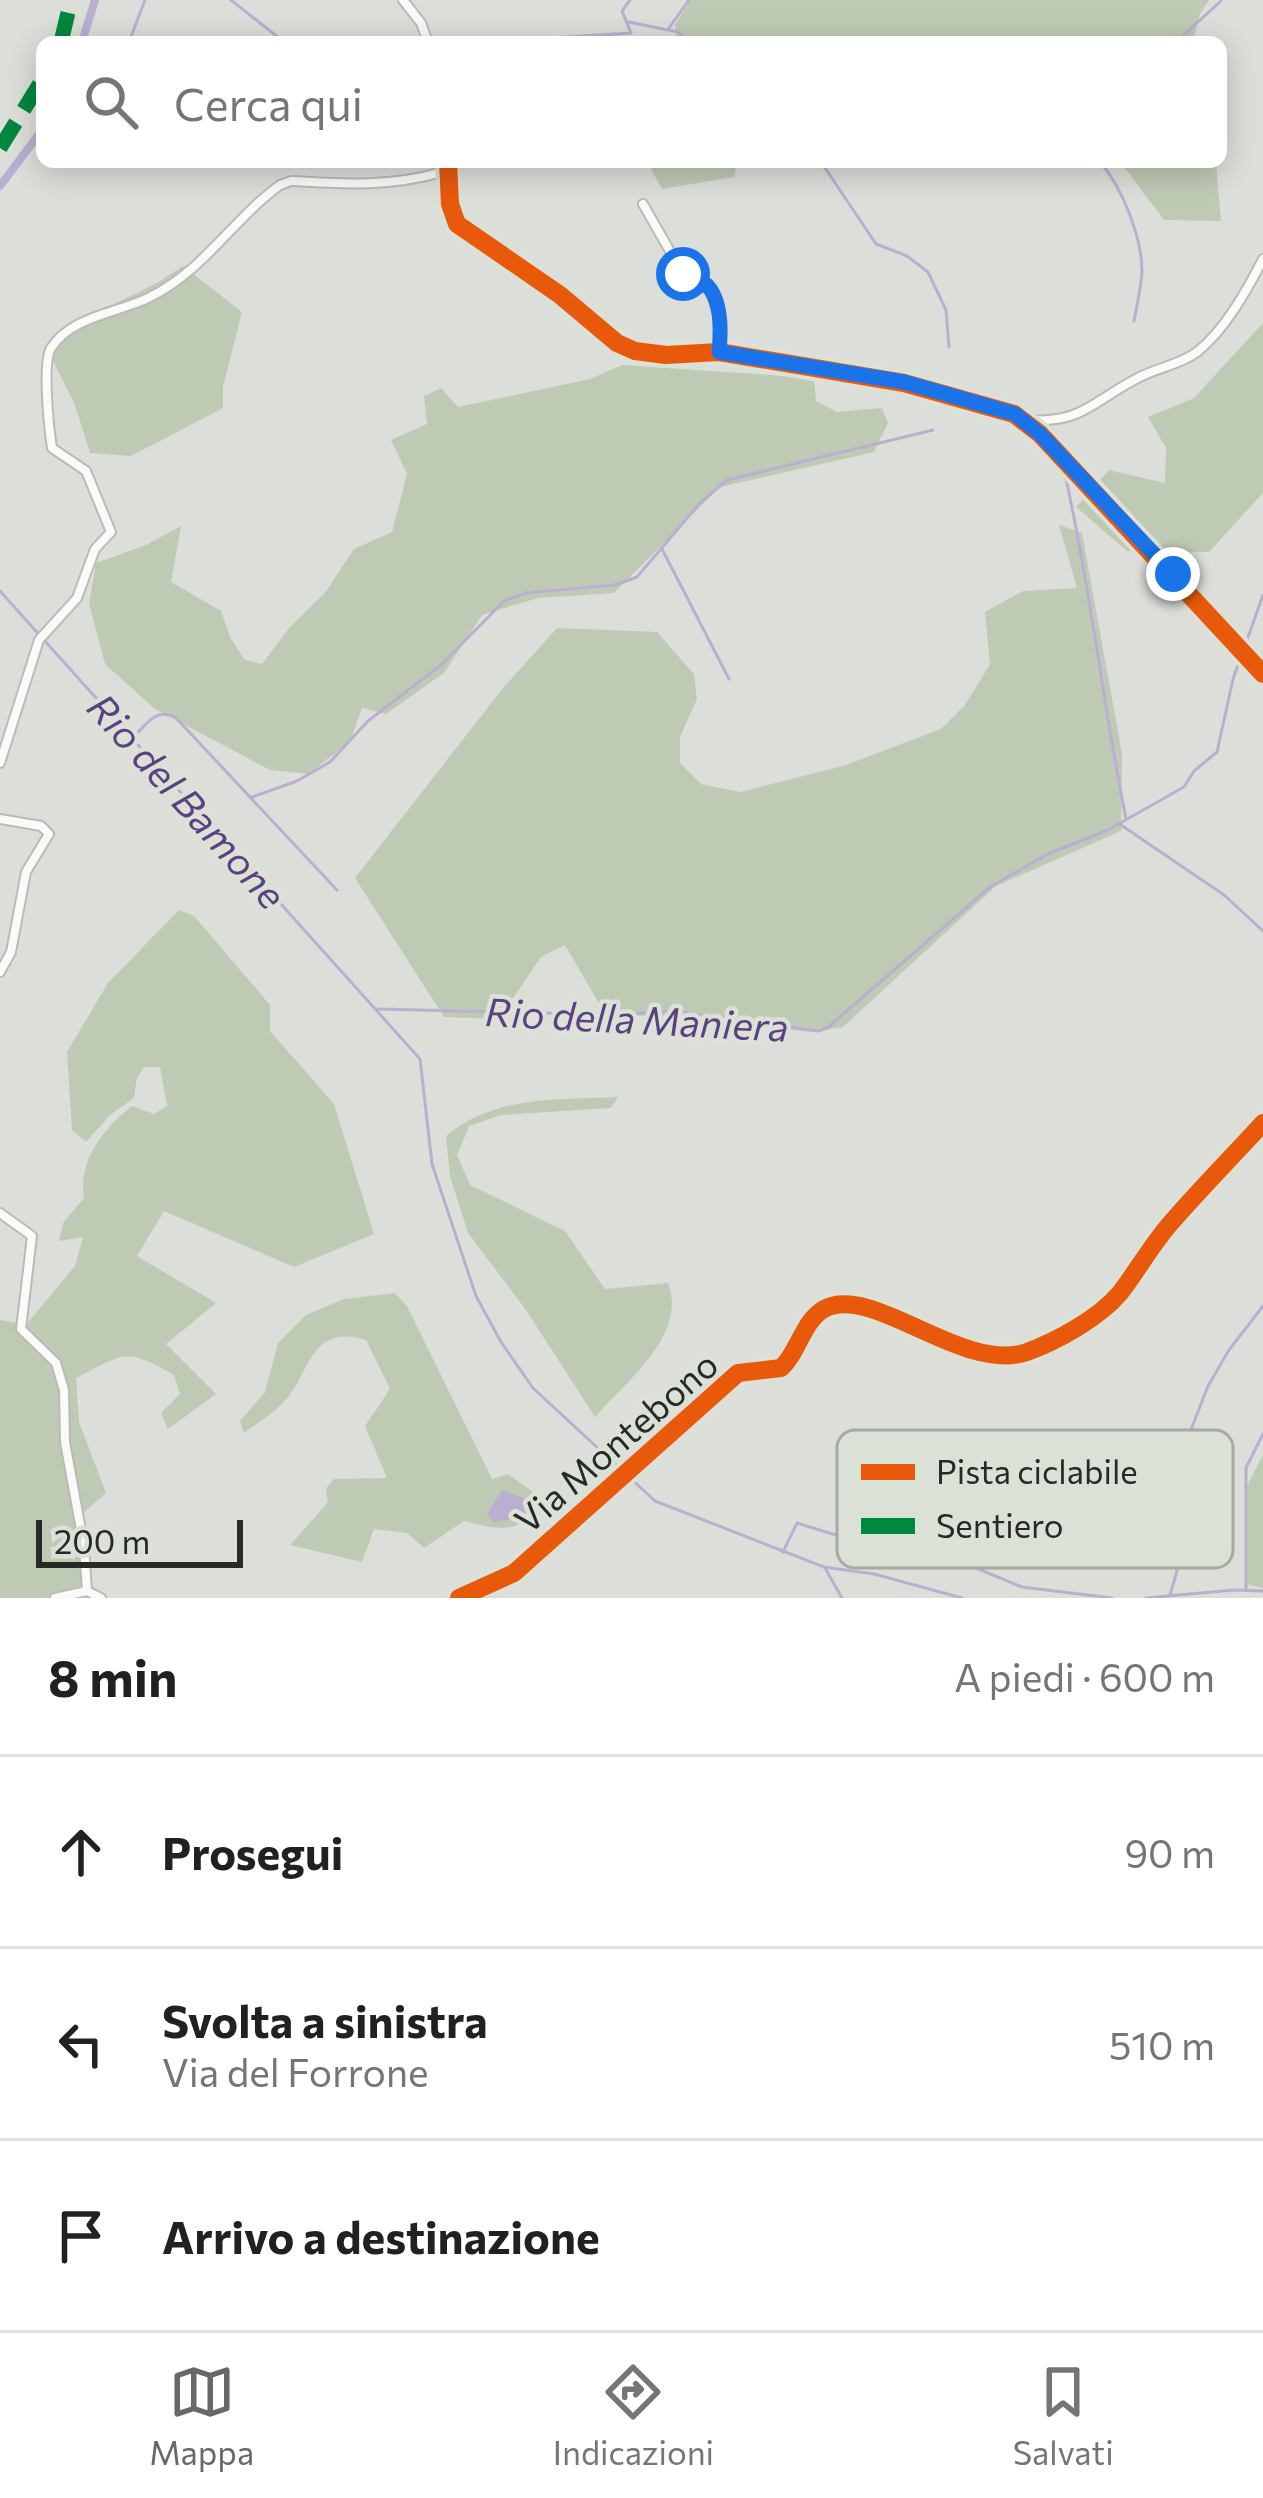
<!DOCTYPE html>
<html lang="it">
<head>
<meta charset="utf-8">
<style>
  :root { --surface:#fff; --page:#f2f2f2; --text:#202124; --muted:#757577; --line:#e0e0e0; --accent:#666965 }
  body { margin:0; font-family:Commissioner,sans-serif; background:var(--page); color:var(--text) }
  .scale { position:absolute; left:36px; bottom:30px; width:207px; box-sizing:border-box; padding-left:12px; border:6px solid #272926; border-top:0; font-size:33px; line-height:42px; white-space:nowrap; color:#272926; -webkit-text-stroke:9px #dce1d7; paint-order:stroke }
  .stop { position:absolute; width:36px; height:36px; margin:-27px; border:9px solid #1a73e8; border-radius:50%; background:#fff }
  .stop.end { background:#1a73e8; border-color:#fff; box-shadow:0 3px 12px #0008 }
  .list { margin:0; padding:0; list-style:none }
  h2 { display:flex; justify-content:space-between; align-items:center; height:156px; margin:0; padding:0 48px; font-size:51px }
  h2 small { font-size:39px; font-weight:400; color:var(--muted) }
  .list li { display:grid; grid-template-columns:78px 1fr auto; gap:36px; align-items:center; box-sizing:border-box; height:192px; padding:0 48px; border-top:3px solid var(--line) }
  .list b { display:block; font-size:45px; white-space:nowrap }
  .list p { margin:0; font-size:39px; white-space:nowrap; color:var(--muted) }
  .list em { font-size:39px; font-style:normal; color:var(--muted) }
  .icon { flex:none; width:66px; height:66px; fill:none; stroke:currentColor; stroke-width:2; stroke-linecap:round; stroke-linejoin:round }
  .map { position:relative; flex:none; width:1263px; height:1598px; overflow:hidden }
  .search { position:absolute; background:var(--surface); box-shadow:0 6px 30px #0003; left:36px; right:36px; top:36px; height:132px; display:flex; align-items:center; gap:30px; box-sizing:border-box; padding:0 42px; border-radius:18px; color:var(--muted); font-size:45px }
  .sheet { height:732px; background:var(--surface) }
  nav { display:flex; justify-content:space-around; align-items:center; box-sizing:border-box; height:168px; border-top:3px solid var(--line); background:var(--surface); font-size:33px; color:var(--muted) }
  nav a { display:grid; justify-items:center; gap:6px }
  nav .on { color:var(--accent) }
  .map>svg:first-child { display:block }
  .green { fill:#bfcab5 }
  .water { fill:#baafd1 }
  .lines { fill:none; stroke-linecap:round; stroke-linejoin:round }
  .stream { stroke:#baafd1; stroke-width:3 }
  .canal { stroke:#baafd1; stroke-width:8 }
  .minor-casing { stroke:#b9bbb6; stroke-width:12 }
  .minor { stroke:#fafaf9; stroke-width:8 }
  .quiet { stroke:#00873e; stroke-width:15; stroke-dasharray:30 15; stroke-linecap:butt }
  .cycleway-casing { stroke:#dce1d7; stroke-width:26 }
  .cycleway { stroke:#e8590c; stroke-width:18 }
  .route { stroke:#1a73e8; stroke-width:15 }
  .labels { text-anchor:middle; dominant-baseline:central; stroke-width:9; stroke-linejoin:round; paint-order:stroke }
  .street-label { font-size:36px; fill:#272926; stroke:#dce1d7 }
  .water-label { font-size:39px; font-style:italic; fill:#5a4281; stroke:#dce1d7 }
  .key { fill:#dce1d7; stroke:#a6aaa2; stroke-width:3 }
  .key-label { font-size:33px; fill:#272926 }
</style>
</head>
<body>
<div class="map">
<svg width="1263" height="1598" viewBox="0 0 1263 1598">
  <rect width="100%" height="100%" fill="#dcdfd9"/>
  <g class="green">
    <path d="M690 0H1209L1200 14 1193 42H677L675 25Z"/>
    <path d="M647 162H736L735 177 662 189Z"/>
    <path d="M1116 162H1216L1221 221 1164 220 1122 164Z"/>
    <path d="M183 266 242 312 223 387V408L131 456 90 453 75 405 48 351C86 307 137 300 183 266Z"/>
    <path d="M1263 323V493L1209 552 1127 551 1076 507 1109 470 1165 483 1166 448 1148 417 1194 398Z"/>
    <path d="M622 365 814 378 816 401 837 412 882 408 888 423 874 452 720 487 614 593 538 598 482 615 444 673 386 714 362 708 350 742 308 774 270 770 155 709 105 664 89 603 96 563 146 545 181 526 171 582 221 611 231 639 245 660 262 664 290 627 325 593 354 549 392 532 407 474 391 440 427 424 424 396 441 388 458 407 590 379Z"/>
    <path d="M1059 525 1082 533 1122 754 1121 831 996 886 843 1027 813 1032 604 1012 565 945 541 957 499 1019 444 1017 355 878 503 688 557 628 657 632 694 674 697 699 680 737V763L701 784 740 792 846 765 941 729 965 705 990 664 985 612 1023 591 1077 588Z"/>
    <path d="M179 910 194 916 270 1005V1031L334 1104 374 1234 294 1267 164 1211 137 1256 216 1303 166 1344 216 1394 168 1429 161 1413 180 1394 174 1375C125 1347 125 1353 76 1378L79 1422 106 1493 83 1513V1585L48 1598H0V1320L26 1325 75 1266 83 1237 59 1241 63 1223 84 1198C78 1160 103 1129 132 1106L154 1114 167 1106 160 1067H144L137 1078 134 1098 110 1115 86 1142 72 1130 67 1052 108 983Z"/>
    <path d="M618 1097 611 1108 501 1115 469 1126 457 1155 470 1185 565 1231 605 1289 668 1283C688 1335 626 1381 595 1417L526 1310 468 1233 450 1176 446 1136C495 1095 557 1100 618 1097Z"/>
    <path d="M395 1293 407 1306 492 1479 508 1474 554 1507C516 1529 508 1533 464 1521L424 1548 407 1533 374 1529 362 1562 290 1545 328 1502 326 1489 334 1479 387 1478 365 1426 390 1389 366 1340C309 1322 310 1376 283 1403 272 1414 257 1423 244 1433L240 1421 265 1392 278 1343 306 1315 344 1299Z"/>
    <path d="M1263 1455V1588L1246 1584 1247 1486Z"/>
  </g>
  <path class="water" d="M502 1490 536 1503 519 1518 493 1522 487 1514Z"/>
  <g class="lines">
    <g class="stream">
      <path d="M231 0 284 42"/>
      <path d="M629 22 678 32 688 42"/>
      <path d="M669 28 689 0"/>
      <path d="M129 42 145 0"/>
      <path d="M485 42 631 33 622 11 630 0"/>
      <path d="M1176 42 1221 1"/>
      <path d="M821 162 876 244 907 256 928 272 946 310 949 347"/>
      <path d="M1100 162C1122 187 1142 237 1142 272 1141 288 1137 305 1134 321"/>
      <path d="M1066 479C1091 591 1103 706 1126 819"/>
      <path d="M662 549 729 679"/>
      <path d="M0 591 420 1059 432 1164 476 1296 501 1342 533 1388 655 1501 824 1567 874 1574 962 1598"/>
      <path d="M135 735C148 723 157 707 176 718L337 890"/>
      <path d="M252 797 297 781 330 762 368 721 441 665 504 601 526 593 615 585 637 577 700 503 727 480 933 430"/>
      <path d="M1121 825 1224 895 1263 931"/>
      <path d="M378 1009 619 1015 673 1011 818 1031 827 1028 990 887 1048 854 1106 831 1184 787 1194 771 1217 752 1233 679 1263 595"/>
      <path d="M783 1552 797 1523 849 1539 964 1563 1022 1587 1112 1598"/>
      <path d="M825 1568 842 1598"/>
      <path d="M1246 1590V1468L1263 1434"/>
      <path d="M1170 1595 1177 1571 1175 1471 1208 1386 1229 1350 1263 1306"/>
      <path d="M1146 1598 1234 1590 1263 1591"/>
    </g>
    <g class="canal">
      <path d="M82 42 95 0"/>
      <path d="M0 186 42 130"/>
    </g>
    <defs>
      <g id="minor">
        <path d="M403 0 421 23 428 42"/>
        <path d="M446 168 452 215 457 224 560 295 617 343 635 351 666 355 719 352 904 383 1014 414 1040 434 1263 674"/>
        <path d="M643 204 683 274 710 290 719 316V352"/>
        <path d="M1024 420C1082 424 1090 403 1136 379 1155 368 1180 365 1197 352 1225 330 1247 290 1263 259"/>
        <path d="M0 763 39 640 77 598 95 549 111 532 86 471 52 448C49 429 42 363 51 348 72 316 117 313 148 298 203 272 233 219 280 185L291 181C343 184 391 187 442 172L448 162"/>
        <path d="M0 819 41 826 49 834 26 872 11 952 0 972"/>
        <path d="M0 1213 32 1236 21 1329 56 1363 64 1390 65 1442 84 1546 87 1591 101 1598"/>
        <path d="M55 1598 87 1591"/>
        <path d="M459 1598 514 1573 738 1373 781 1368C798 1353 803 1321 824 1309 873 1283 962 1374 1027 1352 1057 1341 1099 1318 1120 1293 1137 1271 1151 1246 1169 1225 1199 1190 1232 1157 1263 1123"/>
      </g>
    </defs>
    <use href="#minor" class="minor-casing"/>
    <use href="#minor" class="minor"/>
    <g class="quiet">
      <path d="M61 42 71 0"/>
      <path d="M0 148 42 80"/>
    </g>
    <defs>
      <g id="cycleway">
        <path d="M448 162 450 204 457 224 560 295 617 343 635 351 666 355 719 352 904 383 1014 414 1040 434 1263 674"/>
        <path d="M459 1598 514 1573 738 1373 781 1368C798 1353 803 1321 824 1309 873 1283 962 1374 1027 1352 1057 1341 1099 1318 1120 1293 1137 1271 1151 1246 1169 1225 1199 1190 1232 1157 1263 1123"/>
      </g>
    </defs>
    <use href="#cycleway" class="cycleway-casing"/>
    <use href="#cycleway" class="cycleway"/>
  </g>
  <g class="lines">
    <path class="route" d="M683 274C689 278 697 279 703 282 723 296 721 332 719 352L904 382 1015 414 1040 434 1173 574"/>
  </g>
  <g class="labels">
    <g class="street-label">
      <text transform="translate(615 1441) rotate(-41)">Via Montebono</text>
    </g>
    <g class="water-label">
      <text transform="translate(188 800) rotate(48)">Rio del Bamone</text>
      <text transform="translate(637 1018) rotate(3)">Rio della Maniera</text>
    </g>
  </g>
  <rect x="837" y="1430" width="396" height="138" rx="18" class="key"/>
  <rect x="861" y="1464" width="54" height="16" fill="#e8590c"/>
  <rect x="861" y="1518" width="54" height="16" fill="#00873e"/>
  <g class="key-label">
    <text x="936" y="1484">Pista ciclabile</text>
    <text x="936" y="1538">Sentiero</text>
  </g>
</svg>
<div class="scale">200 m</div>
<div class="stop" style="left:683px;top:274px"></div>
<div class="stop end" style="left:1173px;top:574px"></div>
<div class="search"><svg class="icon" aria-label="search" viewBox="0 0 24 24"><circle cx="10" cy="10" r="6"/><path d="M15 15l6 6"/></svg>Cerca qui</div>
</div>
<section class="sheet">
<h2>8 min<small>A piedi · 600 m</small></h2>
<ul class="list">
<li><svg class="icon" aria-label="ahead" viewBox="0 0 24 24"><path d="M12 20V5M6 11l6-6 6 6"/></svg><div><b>Prosegui</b></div><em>90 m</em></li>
<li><svg class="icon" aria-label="left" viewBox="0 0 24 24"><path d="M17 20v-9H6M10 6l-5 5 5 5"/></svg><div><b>Svolta a sinistra</b><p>Via del Forrone</p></div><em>510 m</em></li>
<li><svg class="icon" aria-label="arrive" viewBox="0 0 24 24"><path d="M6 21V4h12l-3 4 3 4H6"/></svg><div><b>Arrivo a destinazione</b></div></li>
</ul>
</section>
<nav>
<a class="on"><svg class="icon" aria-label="map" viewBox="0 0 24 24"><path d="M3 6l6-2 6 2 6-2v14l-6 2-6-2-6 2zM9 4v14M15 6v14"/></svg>Mappa</a>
<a><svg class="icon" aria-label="directions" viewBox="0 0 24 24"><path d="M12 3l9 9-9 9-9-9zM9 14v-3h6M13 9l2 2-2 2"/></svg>Indicazioni</a>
<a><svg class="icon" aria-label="saved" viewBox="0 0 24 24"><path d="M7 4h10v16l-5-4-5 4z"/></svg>Salvati</a>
</nav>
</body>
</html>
